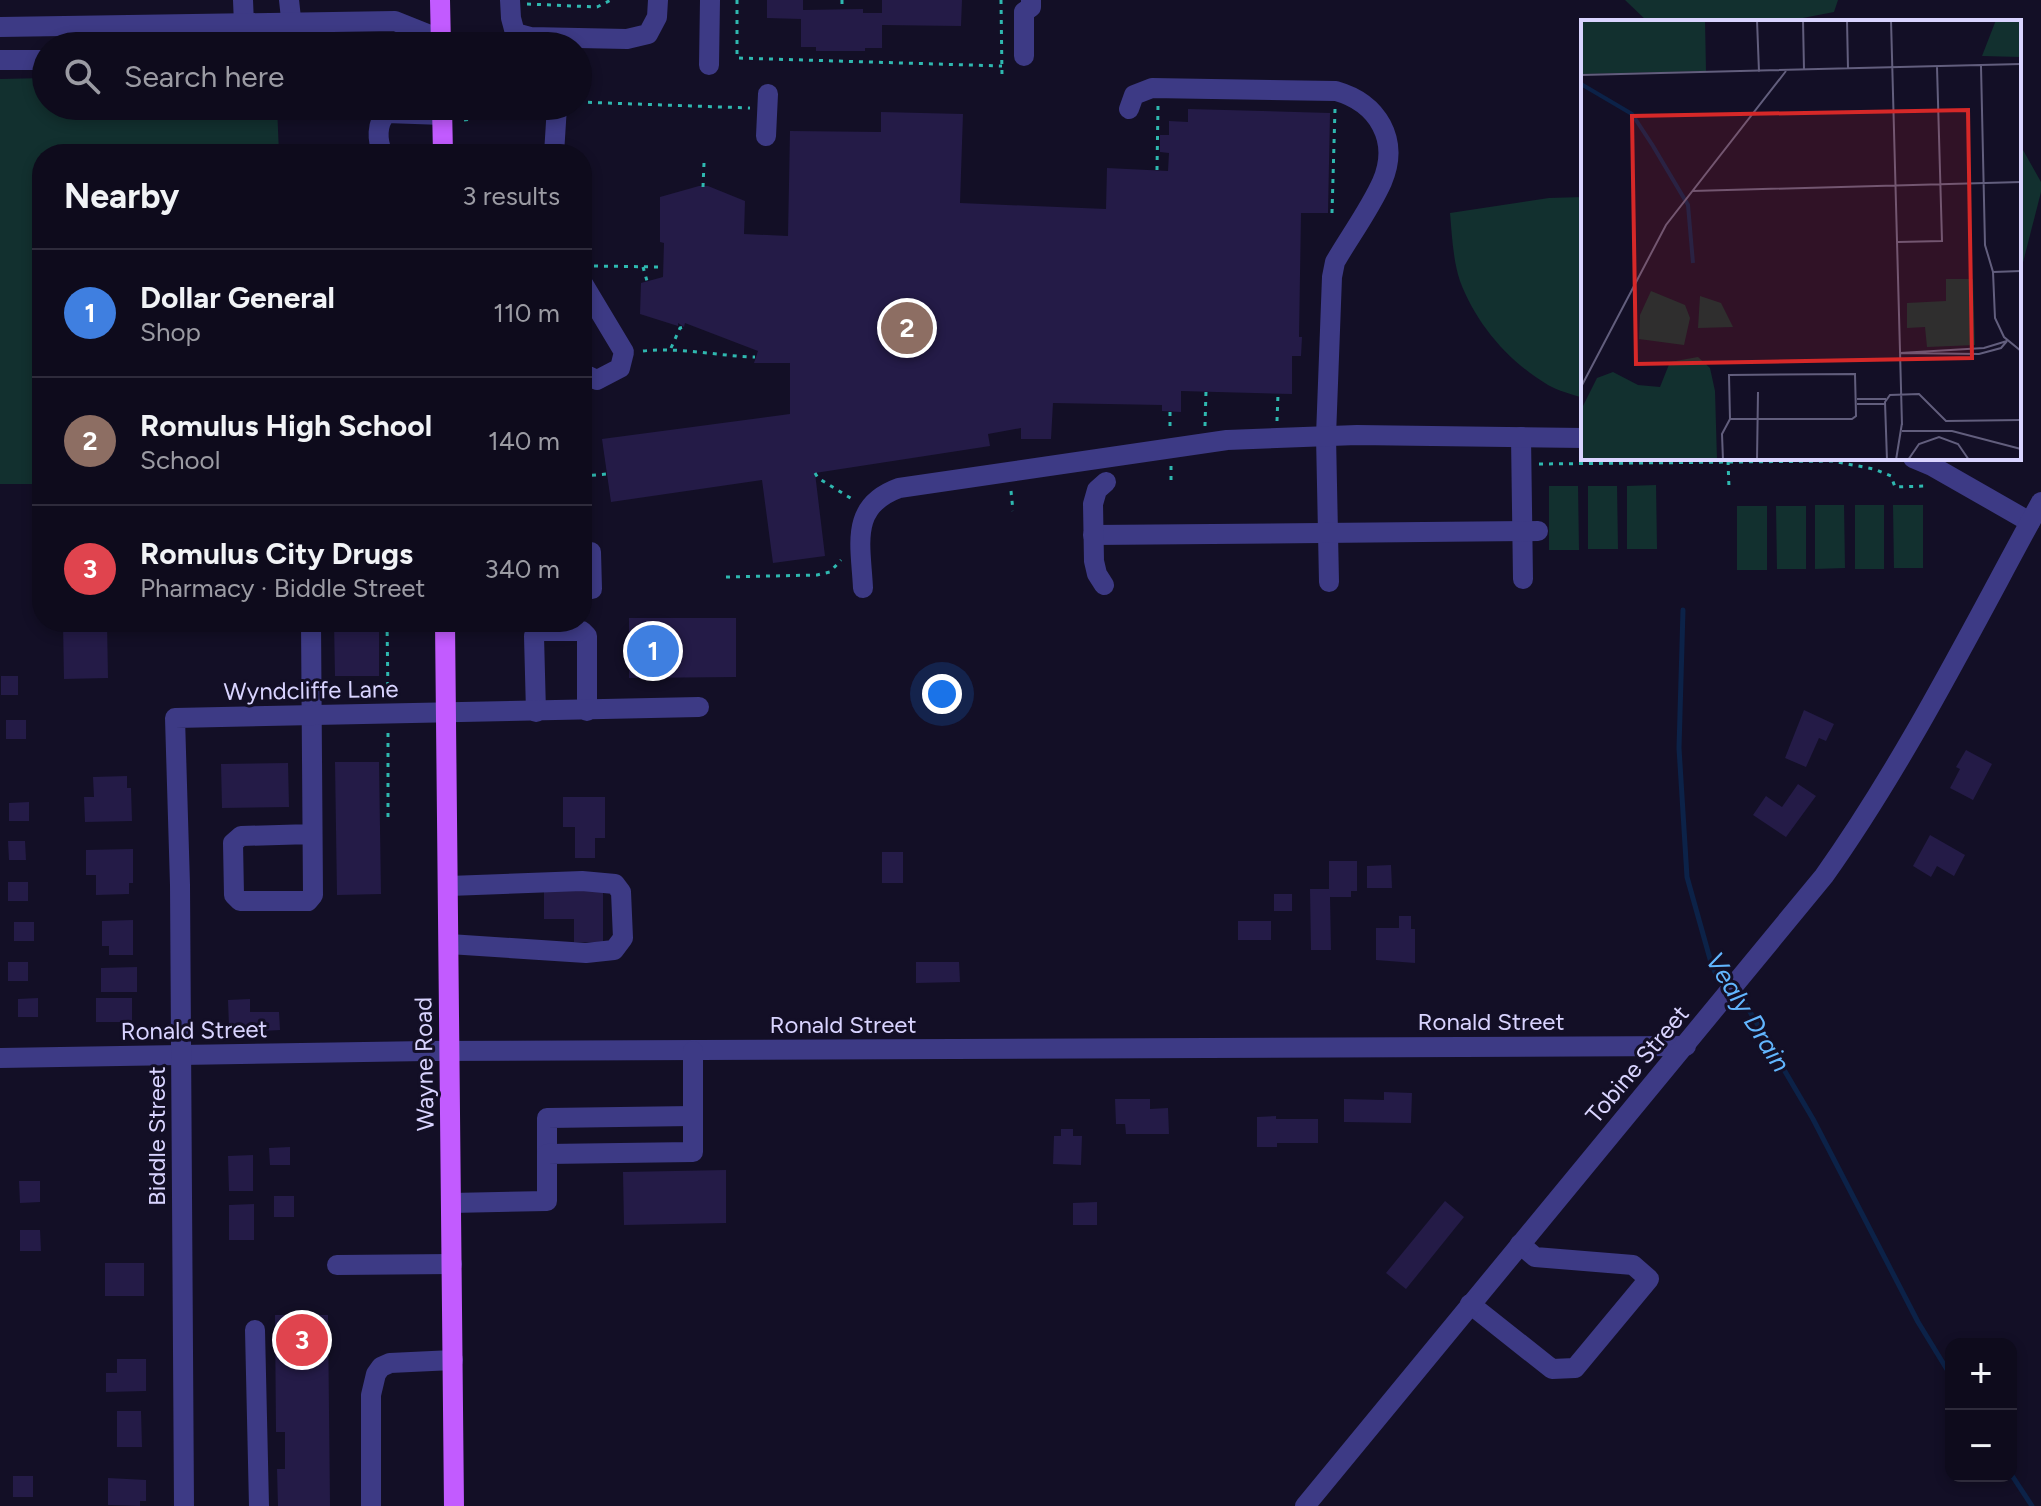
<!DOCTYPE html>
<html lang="en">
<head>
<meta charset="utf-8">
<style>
  :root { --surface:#0e0b1c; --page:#171425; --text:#f1f3f6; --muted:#9b9ba3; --line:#2e2b3b; --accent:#00e5ff }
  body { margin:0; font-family:Figtree,sans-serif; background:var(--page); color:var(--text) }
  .controls { position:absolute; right:24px; bottom:24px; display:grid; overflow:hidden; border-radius:16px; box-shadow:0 4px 12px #0003 }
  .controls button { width:72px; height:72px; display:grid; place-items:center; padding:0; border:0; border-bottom:2px solid var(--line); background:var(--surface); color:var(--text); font:40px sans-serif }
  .you { position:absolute; left:942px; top:694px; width:28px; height:28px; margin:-20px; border:6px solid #fff; border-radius:50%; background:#1a73e8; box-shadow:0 0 0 12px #1a73e833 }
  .badge { display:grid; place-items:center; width:52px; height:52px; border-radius:50%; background:var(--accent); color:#fff; font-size:26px; font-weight:700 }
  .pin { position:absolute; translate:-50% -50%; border:4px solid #fff; box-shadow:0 2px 8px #0006 }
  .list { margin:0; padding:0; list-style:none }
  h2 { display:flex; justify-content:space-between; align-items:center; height:104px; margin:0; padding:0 32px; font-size:34px }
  h2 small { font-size:26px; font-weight:400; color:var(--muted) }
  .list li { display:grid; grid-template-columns:52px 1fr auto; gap:24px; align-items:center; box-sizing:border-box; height:128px; padding:0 32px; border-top:2px solid var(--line) }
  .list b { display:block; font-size:30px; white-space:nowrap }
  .list p { margin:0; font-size:26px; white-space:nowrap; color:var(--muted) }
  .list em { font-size:26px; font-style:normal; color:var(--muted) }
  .icon { flex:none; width:44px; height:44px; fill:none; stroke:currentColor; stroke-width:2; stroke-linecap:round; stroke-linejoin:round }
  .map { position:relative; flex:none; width:2041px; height:1506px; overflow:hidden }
  .search { position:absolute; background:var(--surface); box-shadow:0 4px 12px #0003; left:32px; top:32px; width:560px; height:88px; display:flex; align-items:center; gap:20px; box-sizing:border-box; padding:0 28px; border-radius:44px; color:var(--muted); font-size:30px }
  .panel { position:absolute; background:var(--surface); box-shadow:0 4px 12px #0003; left:32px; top:144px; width:560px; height:488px; border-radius:32px }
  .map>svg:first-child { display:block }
  .green { fill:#12302f }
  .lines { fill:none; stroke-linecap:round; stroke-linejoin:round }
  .stream { stroke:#0c2248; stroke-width:5 }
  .building { fill:#241b47 }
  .path { stroke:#2fb8b0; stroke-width:3; stroke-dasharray:4 6; stroke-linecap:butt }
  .minor { stroke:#3d3a85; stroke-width:20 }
  .major { stroke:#c25bff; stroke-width:20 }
  .labels { text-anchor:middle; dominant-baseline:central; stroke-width:6; stroke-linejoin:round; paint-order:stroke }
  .street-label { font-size:24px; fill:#d9d4ff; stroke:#130f26 }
  .water-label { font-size:26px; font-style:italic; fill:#62b6ff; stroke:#130f26 }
  .inset-river { fill:none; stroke:#0c2248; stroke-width:4 }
  .inset-road { fill:none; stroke:#625e7d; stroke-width:2 }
  .view { fill:#d62828; fill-opacity:0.15; stroke:#d62828; stroke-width:4 }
  .inset-edge { fill:none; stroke:#d9d4ff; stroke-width:4 }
</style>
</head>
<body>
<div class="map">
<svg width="2041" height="1506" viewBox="0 0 2041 1506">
  <rect width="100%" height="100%" fill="#130f26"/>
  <g class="green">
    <path d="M1625 0H1838L1834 12 1782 22H1648Z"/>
    <path d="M46 78V106H277L279 154H42V484H0V79Z"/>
    <path d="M2019 149 2023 150 2041 182V192L2019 278Z"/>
    <path d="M1583 197V398C1572 394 1558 391 1548 385 1509 362 1476 324 1460 281 1453 260 1452 236 1450 213L1549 198Z"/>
    <path d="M1656 485 1657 549H1627V486Z"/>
    <path d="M1549 486H1578L1579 550H1549Z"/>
    <path d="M1588 486H1617L1618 549H1588Z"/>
    <path d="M1815 505H1844L1845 568 1815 569Z"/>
    <rect x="1855" y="505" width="29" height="64"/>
    <path d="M1893 505H1923V568H1894Z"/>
    <rect x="1737" y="506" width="30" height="64"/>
    <path d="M1776 506H1806V569H1777Z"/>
  </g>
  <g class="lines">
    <g class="stream">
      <path d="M1683 610 1679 748 1687 877 1710 959 1715 972 1726 984"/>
      <path d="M1733 991 1746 1005 1813 1119 1918 1322 1951 1376"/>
      <path d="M2011 1474 2032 1506"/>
    </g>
  </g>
  <g class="building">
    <path d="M767 0H803V10L863 9V13H882V0H962L961 26 882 25V48H865V51H816V47H801V19L767 18Z"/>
    <path d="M1188 109 1330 113 1328 213H1301L1299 337H1302L1301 356H1292V394L1181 391V412L1162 411V405L1053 403 1051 439H1021V428L988 434 990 446 815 473 825 556 773 563 762 480 611 502 602 439 790 414V363H754L758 351 685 323 684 327 678 323V326L640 314 641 283 663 277 664 243 660 242V197L699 186H708L745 201 744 234 788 236 790 131 881 132V112L963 114 960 203 1106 209 1107 168 1168 171 1169 153 1160 152V135H1169V121L1188 122Z"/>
    <path d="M629 618H736V677L629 678Z"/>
    <path d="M63 622H107L108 678 64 679Z"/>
    <path d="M334 622H379V676H335Z"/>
    <rect x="1" y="676" width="17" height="19"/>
    <path d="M1804 710 1834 724 1826 741 1819 738 1806 767 1785 758Z"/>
    <rect x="6" y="720" width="20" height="19"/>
    <path d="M1966 750 1992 764 1973 800 1950 788 1960 769 1956 767Z"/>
    <path d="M335 762H379L381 894 337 895Z"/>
    <path d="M288 763 289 807 222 808 221 764Z"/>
    <path d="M127 776V788H131L132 821 85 822 84 797H94L93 777Z"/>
    <path d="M1798 784 1816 796 1786 837 1753 815 1766 796 1782 807Z"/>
    <path d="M563 797H605V838H595V858H575V827H563Z"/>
    <path d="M29 802V821H9V803Z"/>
    <path d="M1930 835 1965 855 1954 876 1937 866 1931 877 1913 866Z"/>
    <path d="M8 841H25L26 860H9Z"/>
    <path d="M133 849V883H129V894L96 895V875H86V850Z"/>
    <rect x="882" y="852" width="21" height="31"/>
    <path d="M1329 861H1357V891H1351V897H1330L1331 950H1311L1310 889H1329Z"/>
    <path d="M1391 865 1392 888H1367V866Z"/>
    <rect x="8" y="882" width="20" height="19"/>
    <path d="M603 888V942H574V919H544V889Z"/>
    <rect x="1274" y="894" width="18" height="17"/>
    <path d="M1399 916H1411V929H1415V963L1376 960V928H1399Z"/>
    <path d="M133 920V955H109V946H102V921Z"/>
    <rect x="1238" y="921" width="33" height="19"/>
    <rect x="14" y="922" width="20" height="19"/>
    <rect x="8" y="962" width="20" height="19"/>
    <path d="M916 962H959L960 982 916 983Z"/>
    <path d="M137 967V992H101V968Z"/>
    <path d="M38 998V1017H18V999Z"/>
    <rect x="96" y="998" width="36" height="24"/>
    <path d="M250 999V1012H279L280 1030 261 1031V1026H229L228 1000Z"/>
    <path d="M1384 1092 1412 1093 1411 1123 1344 1122V1099L1384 1100Z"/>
    <path d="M1115 1099H1150V1109L1168 1108 1169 1134H1126L1125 1124H1116Z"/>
    <path d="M1276 1116V1119H1318V1143H1277V1147H1257V1117Z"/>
    <path d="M1061 1129H1073V1136H1082L1081 1165 1053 1164 1054 1136H1061Z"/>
    <path d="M290 1147V1165H270L269 1148Z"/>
    <path d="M253 1155V1191H229L228 1156Z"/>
    <path d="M726 1170V1223L624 1225 623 1172Z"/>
    <path d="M19 1181H40V1202L20 1203Z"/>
    <rect x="274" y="1196" width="20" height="21"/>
    <path d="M1445 1201 1464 1217 1406 1289 1386 1273Z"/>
    <path d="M1097 1202V1225H1073V1203Z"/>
    <path d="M254 1204V1240H229V1205Z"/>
    <path d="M20 1230H40L41 1251H20Z"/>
    <rect x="105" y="1263" width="39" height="33"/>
    <path d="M275 1315H328L330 1506H278L277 1469H285V1432H276Z"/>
    <path d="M117 1359H146V1391L106 1392V1373H117Z"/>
    <path d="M117 1411H141L142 1447H117Z"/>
    <rect x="13" y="1476" width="20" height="21"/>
    <path d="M108 1478 146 1480V1501H140V1506L108 1505Z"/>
  </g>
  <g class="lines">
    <g class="path">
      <path d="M737 0V58L1002 66"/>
      <path d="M842 0V7"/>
      <path d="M1001 0 1002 76"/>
      <path d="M527 4 597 7 611 0"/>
      <path d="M578 102 750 108"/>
      <path d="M464 120 485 117"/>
      <path d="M1157 170 1158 105"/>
      <path d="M703 187 704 163"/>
      <path d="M1332 213 1335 109"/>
      <path d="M582 258 589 264"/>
      <path d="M594 266 662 267"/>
      <path d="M643 267 647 281"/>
      <path d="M671 348 680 328 684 327"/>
      <path d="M643 351C681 347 717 356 755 357"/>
      <path d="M1170 412V431"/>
      <path d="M1277 421 1278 394"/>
      <path d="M1205 426 1206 391"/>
      <path d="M1728 461 1729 488"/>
      <path d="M1539 464 1832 461 1874 469 1891 476 1895 487 1926 486"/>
      <path d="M1171 466V482"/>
      <path d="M815 473 818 478 852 499"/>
      <path d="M582 476 607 474"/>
      <path d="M1011 491 1013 511"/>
      <path d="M726 577 817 575 830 572 841 560"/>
      <path d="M387 622 388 695"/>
      <path d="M388 733V817"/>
    </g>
    <g class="minor">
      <path d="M243 0 244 24"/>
      <path d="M289 0 294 46"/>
      <path d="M510 0 511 18 515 33 530 37 627 39 648 34 657 17 658 0"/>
      <path d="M0 27 395 21 440 39"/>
      <path d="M1024 56V12L1031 7V0"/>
      <path d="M0 60H46"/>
      <path d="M709 65 710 0"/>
      <path d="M1129 109 1134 95 1152 88 1336 91C1378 103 1400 140 1382 182 1370 209 1350 236 1335 262L1332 277 1326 436 1329 582"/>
      <path d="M766 136 768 94"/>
      <path d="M383 154C377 141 376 123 387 113L443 115"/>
      <path d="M554 154 557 106"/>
      <path d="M582 282 624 352 620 368 597 380 582 373"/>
      <path d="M1521 437 1523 579"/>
      <path d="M1913 458 1932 466 2030 522"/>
      <path d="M1093 535 1538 531"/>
      <path d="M591 552 592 589"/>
      <path d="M1104 585 1097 574 1094 561 1093 504 1097 490 1106 482"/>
      <path d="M863 588C861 545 849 506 899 488L1227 440 1357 435 1583 438"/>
      <path d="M311 622 313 895 308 901H240L234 895 233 843 241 836 312 834"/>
      <path d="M536 712 534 636 540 631H582L587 636V711"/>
      <path d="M449 886 582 881 615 884 621 892 623 938 614 950 586 953 449 944"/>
      <path d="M0 1058 427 1051 1686 1046"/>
      <path d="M547 1154V1118L693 1116"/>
      <path d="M451 1203 547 1201V1154L693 1152V1051"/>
      <path d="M337 1265 452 1264"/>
      <path d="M1470 1304 1552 1369 1575 1368 1649 1279 1633 1265 1535 1257 1520 1244"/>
      <path d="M255 1330 259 1506"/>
      <path d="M184 1506 180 885 175 718 699 707"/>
      <path d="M371 1506V1395L376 1374 381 1367 390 1363 453 1360"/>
      <path d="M1305 1506 1824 876C1907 759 1972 628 2041 502"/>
    </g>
    <g class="major">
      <path d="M440 0 441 46"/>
      <path d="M442 106 443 154"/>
      <path d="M445 622 454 1506"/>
    </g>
  </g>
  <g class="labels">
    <g class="street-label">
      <text transform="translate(311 690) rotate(-1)">Wyndcliffe Lane</text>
      <text x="1491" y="1021">Ronald Street</text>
      <text x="843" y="1024">Ronald Street</text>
      <text transform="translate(194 1030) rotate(-1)">Ronald Street</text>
      <text transform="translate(424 1064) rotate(-91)">Wayne Road</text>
      <text transform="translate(1637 1064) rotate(-50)">Tobine Street</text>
      <text transform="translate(156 1136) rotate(-90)">Biddle Street</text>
    </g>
    <g class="water-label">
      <text transform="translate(1748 1012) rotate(58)">Vealy Drain</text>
    </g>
  </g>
  <g transform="translate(1581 20)">
    <rect width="440" height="440" fill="#130f26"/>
    <path d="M0 0H124L125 51 0 54ZM415 0H440V37L401 36ZM365 259H392L394 325 346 327 344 307 326 308V283L365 281ZM70 271 104 285 109 298 103 325 58 319 59 295ZM119 276 140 283 152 307 117 308ZM117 337 129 348 134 371 136 440H0V390L16 358 32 352 57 365 79 367 89 342Z" fill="#12302f"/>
    <path class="inset-river" d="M0 64 51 94 72 126 107 185 112 243"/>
    <path class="inset-road" d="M176 0 178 52M222 0 223 50M266 0 267 49M310 0 321 405M400 46 404 225 412 252 414 298 423 317 440 331M0 55 440 44M111 171 440 162M317 222 361 221 356 47M412 252 440 251M319 333 398 334 420 328 426 321M319 333 403 328 426 321M0 367 85 205 205 51M276 379H305M276 384H304M321 411H371L440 429M142 440 141 414 149 399 148 355 274 354 275 396 271 399H149M176 440 177 372M306 440 304 382 309 375 338 374 365 401 440 400M315 440 321 403M327 440 338 424 358 417 377 424 388 440"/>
    <path class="view" d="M387 90 391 338 55 344 51 96Z"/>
    <rect width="440" height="440" class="inset-edge"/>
  </g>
</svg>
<div class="controls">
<button>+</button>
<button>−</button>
</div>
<div class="you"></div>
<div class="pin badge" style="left:653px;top:651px;background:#3f7fe0">1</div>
<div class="pin badge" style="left:907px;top:328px;background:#8d6e63">2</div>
<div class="pin badge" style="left:302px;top:1340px;background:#e0444e">3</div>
<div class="search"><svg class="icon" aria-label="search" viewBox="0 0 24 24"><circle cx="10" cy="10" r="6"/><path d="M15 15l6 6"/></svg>Search here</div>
<section class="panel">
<h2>Nearby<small>3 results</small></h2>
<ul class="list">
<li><span class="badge" style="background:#3f7fe0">1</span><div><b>Dollar General</b><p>Shop</p></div><em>110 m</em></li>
<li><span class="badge" style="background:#8d6e63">2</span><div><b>Romulus High School</b><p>School</p></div><em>140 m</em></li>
<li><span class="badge" style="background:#e0444e">3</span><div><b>Romulus City Drugs</b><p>Pharmacy · Biddle Street</p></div><em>340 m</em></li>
</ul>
</section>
</div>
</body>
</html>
